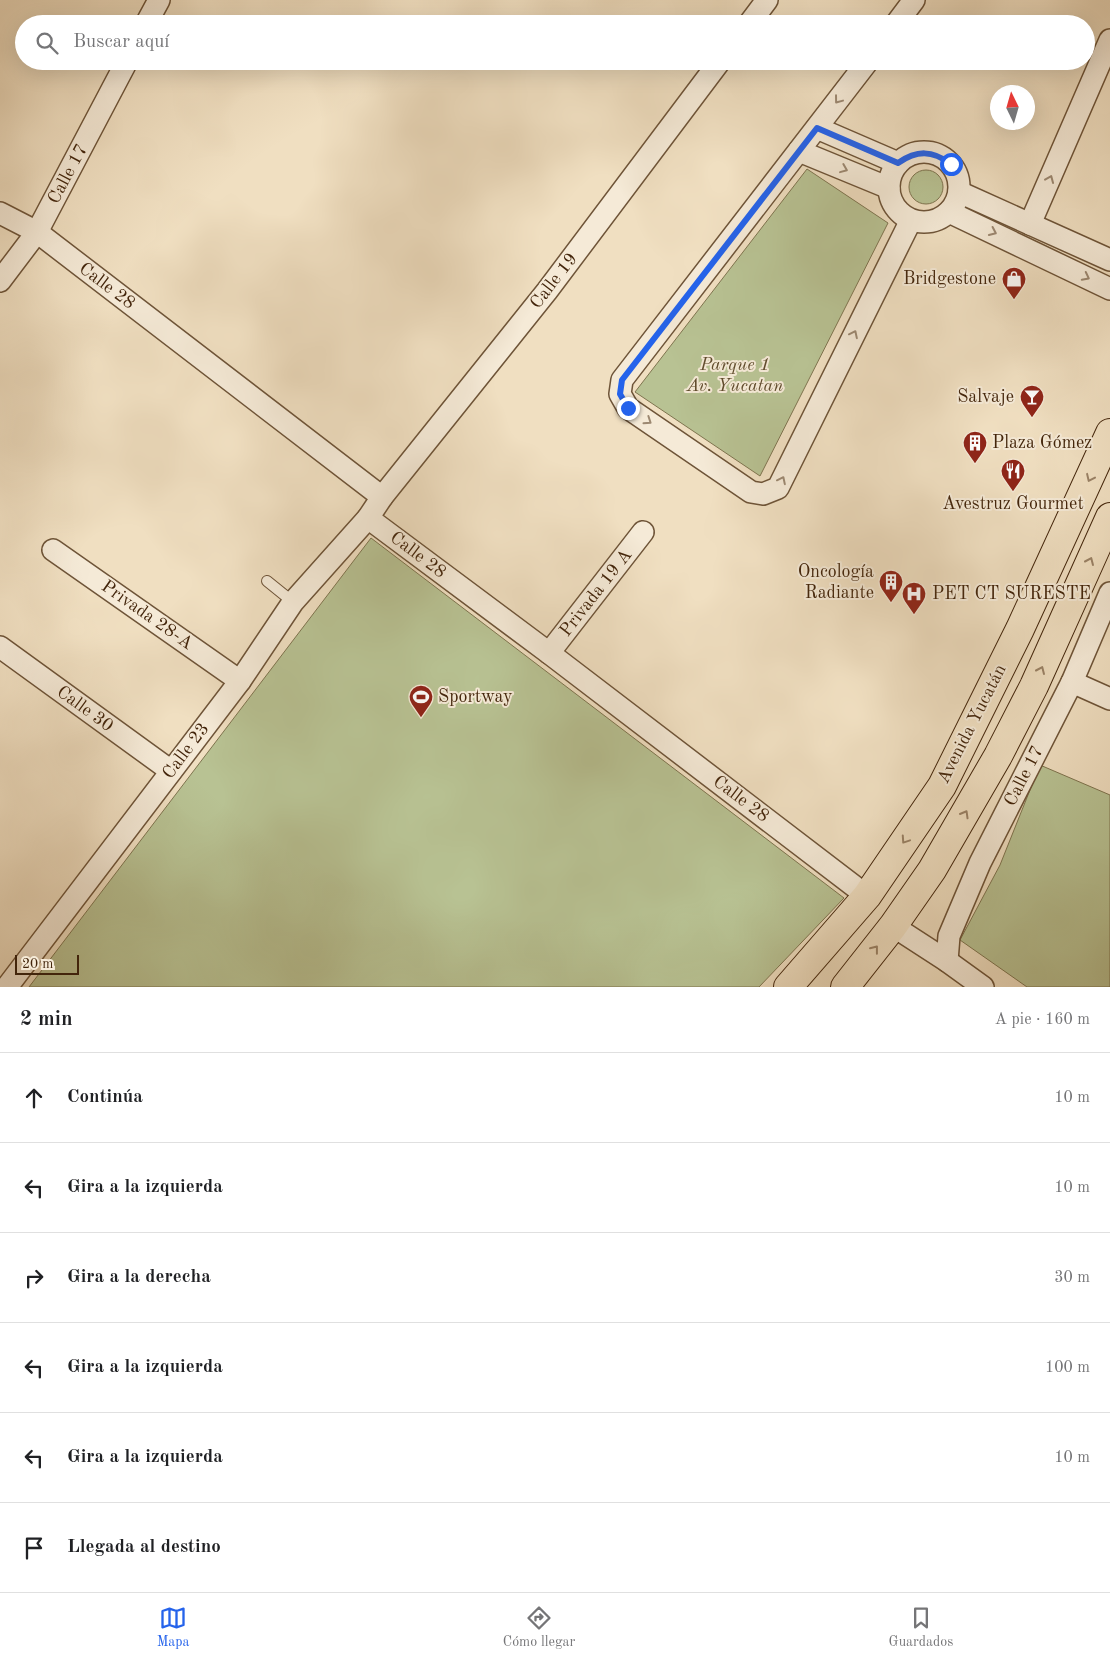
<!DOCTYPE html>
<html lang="es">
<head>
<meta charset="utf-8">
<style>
  :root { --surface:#fff; --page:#f6f6f6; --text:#202124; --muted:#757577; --line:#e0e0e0; --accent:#2563eb }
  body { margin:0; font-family:"Old Standard TT",serif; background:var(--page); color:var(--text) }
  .compass { position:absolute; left:990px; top:85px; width:45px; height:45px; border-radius:50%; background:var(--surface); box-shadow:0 5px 20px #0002; rotate:355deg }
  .scale { position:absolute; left:15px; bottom:12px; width:64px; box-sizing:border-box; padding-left:5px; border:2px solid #43250b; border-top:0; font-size:14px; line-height:18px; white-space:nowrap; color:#43250b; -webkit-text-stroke:4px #f5ead7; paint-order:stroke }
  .stop { position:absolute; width:15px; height:15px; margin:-11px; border:4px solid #2563eb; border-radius:50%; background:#fff }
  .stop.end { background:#2563eb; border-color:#fff; box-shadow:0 1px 5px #0008 }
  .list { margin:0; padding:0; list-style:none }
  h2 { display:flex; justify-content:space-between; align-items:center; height:65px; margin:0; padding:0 20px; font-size:21px }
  h2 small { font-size:16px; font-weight:400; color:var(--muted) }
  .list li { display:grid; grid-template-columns:32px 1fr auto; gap:15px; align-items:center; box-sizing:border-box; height:90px; padding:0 20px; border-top:1px solid var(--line) }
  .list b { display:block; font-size:19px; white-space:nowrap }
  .list em { font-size:16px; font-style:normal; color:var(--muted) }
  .icon { flex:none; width:28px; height:28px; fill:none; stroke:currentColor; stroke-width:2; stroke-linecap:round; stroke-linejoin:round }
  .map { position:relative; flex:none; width:1110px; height:987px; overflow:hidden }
  .search { position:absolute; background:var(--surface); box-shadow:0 5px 20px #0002; left:15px; right:15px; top:15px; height:55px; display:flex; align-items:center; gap:12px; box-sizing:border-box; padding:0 18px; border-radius:28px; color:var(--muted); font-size:19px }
  .sheet { height:605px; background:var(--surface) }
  nav { display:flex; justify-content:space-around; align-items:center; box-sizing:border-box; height:70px; border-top:1px solid var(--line); background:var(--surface); font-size:14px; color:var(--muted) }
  nav a { display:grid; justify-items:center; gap:2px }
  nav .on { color:var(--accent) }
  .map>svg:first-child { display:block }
  .green { fill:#b8c293; stroke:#7e744f }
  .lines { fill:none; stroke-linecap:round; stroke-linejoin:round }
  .service-casing { stroke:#6e5438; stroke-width:12 }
  .minor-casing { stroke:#6e5438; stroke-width:24 }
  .primary-casing { stroke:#43250b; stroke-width:30 }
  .service { stroke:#f5ead7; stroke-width:10 }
  .minor { stroke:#f5ead7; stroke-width:21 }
  .primary { stroke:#f0dfc1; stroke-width:28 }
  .oneway { stroke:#9c8871 }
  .oneway2 { stroke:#9a8266 }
  .route { stroke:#2563eb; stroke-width:6 }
  .labels { text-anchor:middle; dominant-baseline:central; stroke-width:4; stroke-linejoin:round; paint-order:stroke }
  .street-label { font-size:18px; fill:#43250b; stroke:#f5ead7 }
  .poi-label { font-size:18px; fill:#43250b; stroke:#f5ead7; text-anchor:end }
  .park-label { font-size:18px; font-style:italic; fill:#604c2d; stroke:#f5ead7 }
</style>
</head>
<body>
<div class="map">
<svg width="1110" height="987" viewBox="0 0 1110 987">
  <rect width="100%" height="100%" fill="#f0dfc1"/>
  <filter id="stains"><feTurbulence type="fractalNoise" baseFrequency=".004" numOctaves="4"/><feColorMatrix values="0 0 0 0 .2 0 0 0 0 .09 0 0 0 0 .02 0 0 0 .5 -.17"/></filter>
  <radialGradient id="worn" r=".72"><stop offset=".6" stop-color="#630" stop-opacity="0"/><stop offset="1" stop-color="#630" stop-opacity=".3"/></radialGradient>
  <g class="green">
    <path d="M807 169 888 223 760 476 635 392Z"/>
    <circle cx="926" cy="187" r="17"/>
    <path d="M371 538 844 898 759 987H29Z"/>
    <path d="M1040 765 1110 795V987H1027L960 940 1000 865Z"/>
  </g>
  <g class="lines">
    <defs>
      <path id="service" d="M267 581 293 602"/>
      <g id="minor">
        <path d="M146 24 159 0"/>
        <path d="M749 24 767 0"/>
        <path d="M896 24 914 0"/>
        <path d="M868 61 622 380 620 394 628 408 751 492 763 494 778 488 911 220"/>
        <path d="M817 128 898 163"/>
        <path d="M799 151 889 188"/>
        <circle cx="924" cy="187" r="35"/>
        <path d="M959 192 1110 260"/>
        <path d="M949 212 1110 289"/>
        <path d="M0 213 37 232 382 497 368 518 549 653 867 896"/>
        <path d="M1030 224 1110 40"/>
        <path d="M0 281 37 232 127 61"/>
        <path d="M382 497 547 291 720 61"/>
        <path d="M53 550 240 681"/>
        <path d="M0 647 171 771"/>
        <path d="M549 653 643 532"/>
        <path d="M1072 682 1110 699"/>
        <path d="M893 926 947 961 983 987"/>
        <path d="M947 961 949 936 980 863 1072 682 1110 593"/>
        <path d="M7 987 240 681 293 602 368 518"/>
      </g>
      <g id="primary">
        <path d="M788 987 867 896 942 786 1020 629 1110 433"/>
        <path d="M845 987 893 926 932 870 998 756 1034 686 1110 517"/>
      </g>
    </defs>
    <use href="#service" class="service-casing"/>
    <use href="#minor" class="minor-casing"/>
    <use href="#primary" class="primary-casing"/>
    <use href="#service" class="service"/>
    <use href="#minor" class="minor"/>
    <use href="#primary" class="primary"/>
  </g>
  <defs><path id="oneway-chevron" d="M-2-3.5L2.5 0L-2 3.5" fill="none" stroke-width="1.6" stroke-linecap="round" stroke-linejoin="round" transform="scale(1.25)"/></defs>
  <g class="oneway">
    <use href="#oneway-chevron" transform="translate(838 100) rotate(127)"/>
    <use href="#oneway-chevron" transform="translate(844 169) rotate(22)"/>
    <use href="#oneway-chevron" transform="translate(1050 179) rotate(-67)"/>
    <use href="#oneway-chevron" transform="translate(993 232) rotate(25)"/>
    <use href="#oneway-chevron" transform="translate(1086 277) rotate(27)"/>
    <use href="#oneway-chevron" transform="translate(854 334) rotate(-64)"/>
    <use href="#oneway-chevron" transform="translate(648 421) rotate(34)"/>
    <use href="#oneway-chevron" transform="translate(782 480) rotate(-64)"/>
  </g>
  <g class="oneway2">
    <use href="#oneway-chevron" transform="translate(1090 478) rotate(115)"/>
    <use href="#oneway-chevron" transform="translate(1090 561) rotate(-66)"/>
    <use href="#oneway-chevron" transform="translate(1041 670) rotate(-66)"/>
    <use href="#oneway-chevron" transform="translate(965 814) rotate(-60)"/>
    <use href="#oneway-chevron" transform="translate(905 840) rotate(124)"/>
    <use href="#oneway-chevron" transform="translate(875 949) rotate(-52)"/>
  </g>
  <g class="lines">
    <path class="route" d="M628 408 620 394 622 380 817 128 898 163C917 150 932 150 951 164"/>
  </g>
  <defs>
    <symbol id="shop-pin" viewBox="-11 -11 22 30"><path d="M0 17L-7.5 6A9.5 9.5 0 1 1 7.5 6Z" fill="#8f2418" stroke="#f5ead7"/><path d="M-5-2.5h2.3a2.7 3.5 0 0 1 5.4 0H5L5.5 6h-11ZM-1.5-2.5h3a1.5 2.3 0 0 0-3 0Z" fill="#fff"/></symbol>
    <symbol id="bar-pin" viewBox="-11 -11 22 30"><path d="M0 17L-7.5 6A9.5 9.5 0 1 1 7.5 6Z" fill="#8f2418" stroke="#f5ead7"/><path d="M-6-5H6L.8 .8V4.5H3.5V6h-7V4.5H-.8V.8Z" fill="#fff"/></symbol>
    <symbol id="building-pin" viewBox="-11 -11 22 30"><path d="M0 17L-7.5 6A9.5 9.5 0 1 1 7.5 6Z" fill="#8f2418" stroke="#f5ead7"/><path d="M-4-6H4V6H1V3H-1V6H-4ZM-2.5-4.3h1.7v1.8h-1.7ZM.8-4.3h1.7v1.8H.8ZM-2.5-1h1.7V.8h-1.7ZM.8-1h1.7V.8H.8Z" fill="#fff"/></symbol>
    <symbol id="restaurant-pin" viewBox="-11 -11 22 30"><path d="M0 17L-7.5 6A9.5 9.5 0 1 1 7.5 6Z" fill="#8f2418" stroke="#f5ead7"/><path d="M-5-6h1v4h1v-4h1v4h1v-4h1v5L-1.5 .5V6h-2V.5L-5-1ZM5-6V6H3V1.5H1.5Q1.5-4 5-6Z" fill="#fff"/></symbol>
    <symbol id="hospital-pin" viewBox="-11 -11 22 30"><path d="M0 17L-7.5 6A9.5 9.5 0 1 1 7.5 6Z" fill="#8f2418" stroke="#f5ead7"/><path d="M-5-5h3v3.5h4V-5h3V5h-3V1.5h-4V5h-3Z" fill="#fff"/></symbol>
    <symbol id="stadium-pin" viewBox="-11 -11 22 30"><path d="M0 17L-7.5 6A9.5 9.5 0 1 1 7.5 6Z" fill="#8f2418" stroke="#f5ead7"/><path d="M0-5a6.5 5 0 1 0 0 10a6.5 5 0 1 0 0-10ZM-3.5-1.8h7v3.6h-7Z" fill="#fff"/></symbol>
  </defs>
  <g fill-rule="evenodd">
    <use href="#shop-pin" x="1000" y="265" width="28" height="38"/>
    <use href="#bar-pin" x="1018" y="383" width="28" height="38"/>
    <use href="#building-pin" x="961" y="429" width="28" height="38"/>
    <use href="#restaurant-pin" x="999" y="457" width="28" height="38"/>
    <use href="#building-pin" x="877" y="568" width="28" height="38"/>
    <use href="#hospital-pin" x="900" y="580" width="28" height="38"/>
    <use href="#stadium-pin" x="407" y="683" width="28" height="38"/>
  </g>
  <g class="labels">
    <g class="street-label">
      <text transform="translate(68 174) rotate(-62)">Calle 17</text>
      <text transform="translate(554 281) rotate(-52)">Calle 19</text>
      <text transform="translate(107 286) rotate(37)">Calle 28</text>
      <text transform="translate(418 555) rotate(37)">Calle 28</text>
      <text transform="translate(596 593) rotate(-52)">Privada 19 A</text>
      <text transform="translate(147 615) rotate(35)">Privada 28-A</text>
      <text transform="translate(85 709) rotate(36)">Calle 30</text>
      <text transform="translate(972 724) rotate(-63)">Avenida Yucatán</text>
      <text transform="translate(186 751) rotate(-53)">Calle 23</text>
      <text transform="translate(1024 776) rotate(-63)">Calle 17</text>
      <text transform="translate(741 799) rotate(37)">Calle 28</text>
    </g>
    <g class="poi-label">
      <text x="996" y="279">Bridgestone</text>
      <text x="1014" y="397">Salvaje</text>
      <text x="992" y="443" text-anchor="start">Plaza Gómez</text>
      <text x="1013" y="504" text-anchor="middle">Avestruz Gourmet</text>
      <text x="874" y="572">Oncología<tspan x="874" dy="21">Radiante</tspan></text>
      <text x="932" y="594" text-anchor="start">PET CT SURESTE</text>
      <text x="438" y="697" text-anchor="start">Sportway</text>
    </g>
    <g class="park-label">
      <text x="735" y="365">Parque 1<tspan x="735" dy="21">Av. Yucatan</tspan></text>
    </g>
  </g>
  <rect width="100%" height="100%" filter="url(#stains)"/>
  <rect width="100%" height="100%" fill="url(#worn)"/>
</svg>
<svg class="compass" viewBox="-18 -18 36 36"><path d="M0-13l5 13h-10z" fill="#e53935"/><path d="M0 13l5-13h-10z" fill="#757577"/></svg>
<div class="scale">20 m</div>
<div class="stop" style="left:951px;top:164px"></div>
<div class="stop end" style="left:628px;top:408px"></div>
<div class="search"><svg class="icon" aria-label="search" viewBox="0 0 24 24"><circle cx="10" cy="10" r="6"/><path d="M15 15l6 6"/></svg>Buscar aquí</div>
</div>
<section class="sheet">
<h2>2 min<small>A pie · 160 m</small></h2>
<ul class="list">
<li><svg class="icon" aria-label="ahead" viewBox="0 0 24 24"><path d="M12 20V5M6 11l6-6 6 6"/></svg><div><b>Continúa</b></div><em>10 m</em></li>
<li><svg class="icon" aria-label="left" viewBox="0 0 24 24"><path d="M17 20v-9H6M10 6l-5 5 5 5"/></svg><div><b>Gira a la izquierda</b></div><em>10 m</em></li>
<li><svg class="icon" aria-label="right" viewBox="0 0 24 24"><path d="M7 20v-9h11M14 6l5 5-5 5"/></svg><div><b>Gira a la derecha</b></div><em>30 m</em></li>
<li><svg class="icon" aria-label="left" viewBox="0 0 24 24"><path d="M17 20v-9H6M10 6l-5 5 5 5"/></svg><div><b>Gira a la izquierda</b></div><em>100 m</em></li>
<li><svg class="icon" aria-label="left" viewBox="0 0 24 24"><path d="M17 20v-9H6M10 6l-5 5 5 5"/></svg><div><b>Gira a la izquierda</b></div><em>10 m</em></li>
<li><svg class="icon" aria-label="arrive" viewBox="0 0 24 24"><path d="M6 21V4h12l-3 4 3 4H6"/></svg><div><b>Llegada al destino</b></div></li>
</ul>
</section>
<nav>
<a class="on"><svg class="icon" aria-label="map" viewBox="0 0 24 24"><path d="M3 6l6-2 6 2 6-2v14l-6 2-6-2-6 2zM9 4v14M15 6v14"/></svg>Mapa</a>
<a><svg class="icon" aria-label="directions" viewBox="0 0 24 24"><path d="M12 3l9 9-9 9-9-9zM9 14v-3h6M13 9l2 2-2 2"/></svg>Cómo llegar</a>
<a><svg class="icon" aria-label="saved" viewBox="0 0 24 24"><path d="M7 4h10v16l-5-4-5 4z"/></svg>Guardados</a>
</nav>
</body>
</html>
